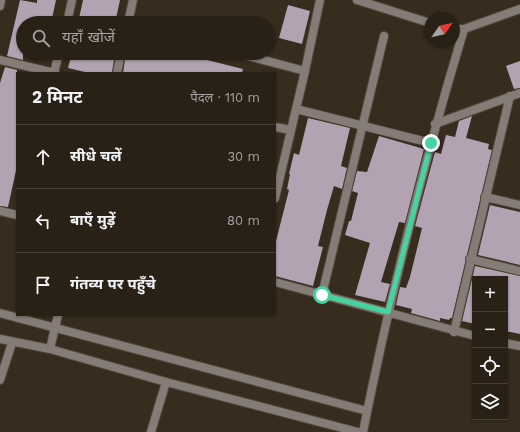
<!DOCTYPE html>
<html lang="hi">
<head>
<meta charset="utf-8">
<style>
  :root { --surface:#292116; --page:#31291f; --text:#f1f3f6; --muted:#a5a3a1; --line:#453e35 }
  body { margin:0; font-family:"Work Sans","Noto Sans Devanagari",sans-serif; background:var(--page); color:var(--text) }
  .controls { position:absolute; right:12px; bottom:12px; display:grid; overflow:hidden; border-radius:0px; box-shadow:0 1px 3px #0004 }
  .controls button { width:36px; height:36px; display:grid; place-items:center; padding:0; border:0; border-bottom:1px solid var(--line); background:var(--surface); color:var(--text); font:20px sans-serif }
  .compass { position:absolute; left:424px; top:12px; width:36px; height:36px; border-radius:50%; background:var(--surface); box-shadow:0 1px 3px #0004; rotate:56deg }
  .stop { position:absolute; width:12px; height:12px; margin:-9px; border:3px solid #45d49f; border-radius:50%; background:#fff }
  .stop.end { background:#45d49f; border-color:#fff; box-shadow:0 1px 4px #0008 }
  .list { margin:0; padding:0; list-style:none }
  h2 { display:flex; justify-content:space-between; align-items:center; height:52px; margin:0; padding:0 16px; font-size:17px }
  h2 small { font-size:13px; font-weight:400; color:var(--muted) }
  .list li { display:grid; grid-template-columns:26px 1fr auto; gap:12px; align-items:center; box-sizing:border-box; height:64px; padding:0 16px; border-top:1px solid var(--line) }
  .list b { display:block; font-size:15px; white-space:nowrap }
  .list em { font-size:13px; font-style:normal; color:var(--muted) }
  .icon { flex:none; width:22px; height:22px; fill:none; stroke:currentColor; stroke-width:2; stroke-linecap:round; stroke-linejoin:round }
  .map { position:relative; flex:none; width:520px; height:432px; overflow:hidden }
  .search { position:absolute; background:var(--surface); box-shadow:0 1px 3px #0004; left:16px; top:16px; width:260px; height:44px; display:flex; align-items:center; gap:10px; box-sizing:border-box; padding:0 14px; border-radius:22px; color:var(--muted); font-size:15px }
  .panel { position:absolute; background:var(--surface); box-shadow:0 1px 3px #0004; left:16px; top:72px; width:260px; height:244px; border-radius:0px }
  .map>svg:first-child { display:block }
  .building { fill:#b2a2b2 }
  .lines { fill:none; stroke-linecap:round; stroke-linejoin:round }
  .street-casing { stroke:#524839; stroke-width:10 }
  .street { stroke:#857b77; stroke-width:8 }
  .route { stroke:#45d49f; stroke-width:5 }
</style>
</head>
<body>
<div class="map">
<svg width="520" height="432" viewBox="0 0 520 432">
  <rect width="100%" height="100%" fill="#372c1d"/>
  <g class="building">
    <path d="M20 0 37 3V0H56L51 23H23V60L7 56Z"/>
    <path d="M83 0H120L115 23H78Z"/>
    <path d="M288 5 310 11 302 44 279 38Z"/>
    <path d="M72 53H115L112 73H89L68 68Z"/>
    <path d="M126 53H179L243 69 242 73H123Z"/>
    <path d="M520 61V88L514 89 506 66Z"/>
    <path d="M5 67 17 70V166L8 207 0 206V83Z"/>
    <path d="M472 116 466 138 489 144 488 149 492 150 452 318H450L449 320 440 318V321L411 313 412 309 396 305 400 287 406 288 410 277 422 228 415 226 435 152 441 154 446 135 455 137 459 121Z"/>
    <path d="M308 118 350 128 341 166 347 168 342 189 334 186 327 210 318 246 323 247 313 286 275 276V245L289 190 287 189 290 174H289L294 153 299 155Z"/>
    <path d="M379 136 424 149 405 223 399 222 381 282 390 284 385 302 355 295 370 243 345 235 349 221H351L358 193 352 191 357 171 367 172Z"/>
    <path d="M490 205 520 212V265L478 255Z"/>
    <path d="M475 266 520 276V334L505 331V279H475V324L462 321Z"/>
  </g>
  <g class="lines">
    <defs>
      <g id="street">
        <path d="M357 0 430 23"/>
        <path d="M0 6 1 0"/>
        <path d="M67 23 72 0"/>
        <path d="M128 23 133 0"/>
        <path d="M454 29H464L520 9"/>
        <path d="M237 53 305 71"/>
        <path d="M0 60 55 73"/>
        <path d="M54 73 59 53"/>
        <path d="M117 73 121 53"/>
        <path d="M296 109 431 143"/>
        <path d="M435 124 520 93"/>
        <path d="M275 127 291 130"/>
        <path d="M485 197 520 205"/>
        <path d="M275 198 305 71 320 0"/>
        <path d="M0 211 17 215"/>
        <path d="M470 259 520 271"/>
        <path d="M275 282 475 336"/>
        <path d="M322 295 384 36"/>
        <path d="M0 313 367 411"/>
        <path d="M454 332 510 96"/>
        <path d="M0 339 50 349 166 382 358 432"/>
        <path d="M505 343 520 346"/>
        <path d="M50 349 58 315"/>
        <path d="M0 380 12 343"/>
        <path d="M151 432 166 382"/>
        <path d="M363 432C390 296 424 162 464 29"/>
      </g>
    </defs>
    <use href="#street" class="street-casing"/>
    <use href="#street" class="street"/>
  </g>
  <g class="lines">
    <path class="route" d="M322 295 388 312 431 143"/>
  </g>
</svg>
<div class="controls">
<button>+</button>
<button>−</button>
<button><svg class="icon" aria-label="locate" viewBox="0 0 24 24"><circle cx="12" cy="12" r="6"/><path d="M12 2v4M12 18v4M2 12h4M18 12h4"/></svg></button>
<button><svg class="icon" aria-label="layers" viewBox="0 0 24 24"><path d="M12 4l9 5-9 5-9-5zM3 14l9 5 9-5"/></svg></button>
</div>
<svg class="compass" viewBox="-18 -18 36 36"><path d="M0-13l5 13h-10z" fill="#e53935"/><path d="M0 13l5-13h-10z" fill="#a5a3a1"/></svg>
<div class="stop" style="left:322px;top:295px"></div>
<div class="stop end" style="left:431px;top:143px"></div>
<div class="search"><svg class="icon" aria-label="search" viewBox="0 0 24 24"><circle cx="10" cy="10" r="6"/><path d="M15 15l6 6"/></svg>यहाँ खोजें</div>
<section class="panel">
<h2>2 मिनट<small>पैदल · 110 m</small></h2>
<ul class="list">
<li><svg class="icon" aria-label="ahead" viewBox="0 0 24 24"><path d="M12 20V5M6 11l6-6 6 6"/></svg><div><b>सीधे चलें</b></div><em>30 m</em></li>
<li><svg class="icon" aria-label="left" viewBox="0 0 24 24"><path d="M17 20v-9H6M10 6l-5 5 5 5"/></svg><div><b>बाएँ मुड़ें</b></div><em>80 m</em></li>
<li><svg class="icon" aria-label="arrive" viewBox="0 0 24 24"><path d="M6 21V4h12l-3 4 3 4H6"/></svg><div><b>गंतव्य पर पहुँचे</b></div></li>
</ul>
</section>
</div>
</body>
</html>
